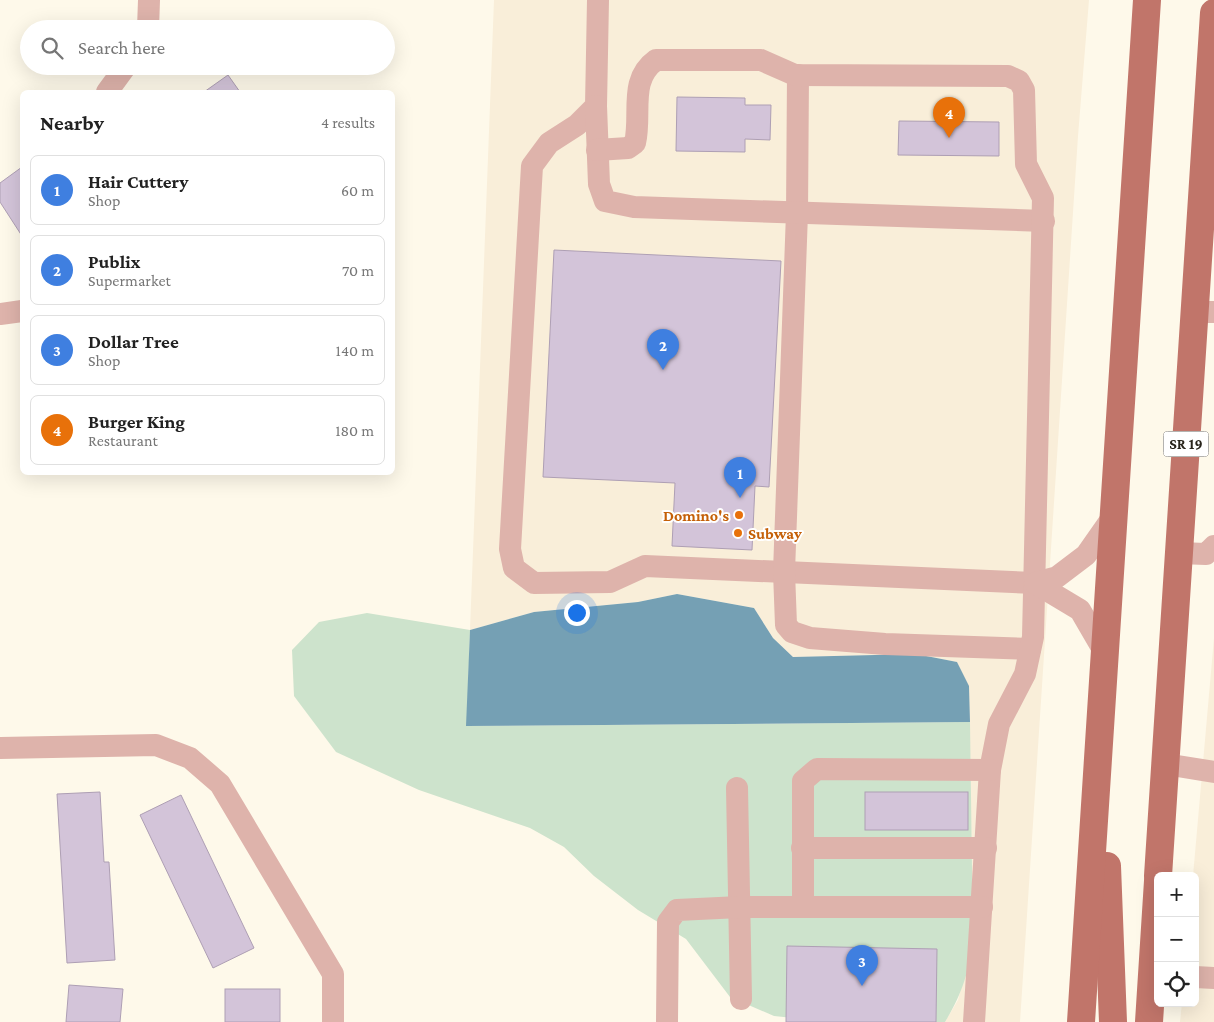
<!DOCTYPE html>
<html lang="en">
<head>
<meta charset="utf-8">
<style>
  :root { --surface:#fff; --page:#f6f6f6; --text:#222; --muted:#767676; --line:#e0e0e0; --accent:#ce3f61 }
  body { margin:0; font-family:"Crimson Pro",serif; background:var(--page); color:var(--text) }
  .controls { position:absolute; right:15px; bottom:15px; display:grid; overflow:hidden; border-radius:8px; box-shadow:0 5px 20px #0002 }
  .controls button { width:45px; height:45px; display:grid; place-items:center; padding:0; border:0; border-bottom:1px solid var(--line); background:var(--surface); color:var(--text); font:25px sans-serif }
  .you { position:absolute; left:576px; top:612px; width:18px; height:18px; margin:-12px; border:4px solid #fff; border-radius:50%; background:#1a73e8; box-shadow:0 0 0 8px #1a73e833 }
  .badge { display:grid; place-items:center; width:32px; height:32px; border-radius:50%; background:var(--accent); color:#fff; font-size:16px; font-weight:700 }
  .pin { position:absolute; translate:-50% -41px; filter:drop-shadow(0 1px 2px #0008) }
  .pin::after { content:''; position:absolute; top:26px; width:18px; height:15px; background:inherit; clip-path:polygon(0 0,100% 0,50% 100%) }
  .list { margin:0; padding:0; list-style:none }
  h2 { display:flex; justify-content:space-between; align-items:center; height:65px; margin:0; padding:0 20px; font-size:21px }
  h2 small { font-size:16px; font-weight:400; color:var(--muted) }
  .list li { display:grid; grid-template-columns:32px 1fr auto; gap:15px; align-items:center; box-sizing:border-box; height:70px; margin:0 10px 10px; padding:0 10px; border:1px solid var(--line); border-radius:8px }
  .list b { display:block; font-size:19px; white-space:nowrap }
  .list p { margin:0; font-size:16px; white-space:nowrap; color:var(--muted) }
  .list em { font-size:16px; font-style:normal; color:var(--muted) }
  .icon { flex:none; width:28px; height:28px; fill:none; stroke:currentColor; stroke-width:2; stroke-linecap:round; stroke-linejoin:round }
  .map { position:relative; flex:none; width:1214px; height:1022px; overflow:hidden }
  .search { position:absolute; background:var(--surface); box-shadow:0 5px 20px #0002; left:20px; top:20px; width:375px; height:55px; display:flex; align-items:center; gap:12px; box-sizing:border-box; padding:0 18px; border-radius:28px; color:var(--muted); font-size:19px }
  .panel { position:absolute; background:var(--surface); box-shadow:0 5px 20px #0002; left:20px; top:90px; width:375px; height:385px; border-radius:8px }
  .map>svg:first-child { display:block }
  .commercial { fill:#f9eed9 }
  .green { fill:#cde3cc }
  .water { fill:#75a0b4 }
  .building { fill:#d3c4d9; stroke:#ae9fb4 }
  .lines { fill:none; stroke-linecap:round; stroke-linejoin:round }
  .minor { stroke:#deb3ab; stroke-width:22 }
  .major { stroke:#c1756a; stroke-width:28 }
  .food-dot { fill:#e8710a; stroke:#fff; stroke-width:2 }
  .labels { text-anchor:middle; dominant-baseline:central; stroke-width:4; stroke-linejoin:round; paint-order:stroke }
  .shield { fill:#fff; stroke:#696660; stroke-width:1 }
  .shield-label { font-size:15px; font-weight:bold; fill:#29251c }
  .food-label { font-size:16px; font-weight:bold; fill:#c56008; stroke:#fff; text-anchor:end }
</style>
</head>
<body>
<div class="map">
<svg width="1214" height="1022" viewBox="0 0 1214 1022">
  <rect width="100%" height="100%" fill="#fef9ea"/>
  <g class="commercial">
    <path d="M494 0H1089L1078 136 1020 1022H945L958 1000 973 942 969 687 957 662 916 654 793 657 773 638 754 608 677 594 638 602 534 612 470 630Z"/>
    <path d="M1214 638V1022H1180L1182 1003H1195V876H1193Z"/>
  </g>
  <path class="green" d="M367 613 470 630 467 726 970 722 973 942C968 974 962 994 945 1022H832L774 1016 730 997 686 939 638 910 594 876 564 847 530 828 419 790 336 752 294 696 292 650 319 622Z"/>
  <path class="water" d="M677 594 754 608 773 638 793 657 916 654 957 662 969 686 970 722 466 726 470 630 534 612 638 602Z"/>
  <g class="building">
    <path d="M228 75 240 92H204Z"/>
    <path d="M677 97 745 98V105H771L770 140 745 139V152L676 151Z"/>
    <path d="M899 121 999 122V156L898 155Z"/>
    <path d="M22 167V236L0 202V183Z"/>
    <path d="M554 250 781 261 769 487 755 486 752 550 672 546 675 483 543 477Z"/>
    <path d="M100 792 104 862H109L115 960 67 963 57 794Z"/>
    <rect x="865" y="792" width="103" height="38"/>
    <path d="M181 795 254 948 213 968 140 815Z"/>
    <path d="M787 946 937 949 936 1022H786Z"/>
    <path d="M69 985 123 989 120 1022H66Z"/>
    <rect x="225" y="989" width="55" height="33"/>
  </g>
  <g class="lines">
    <g class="minor">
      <path d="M598 0 596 106 577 125 549 143 532 166 510 549 514 568 534 583 610 582 645 566 1035 583"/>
      <path d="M148 29 149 0"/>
      <path d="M798 75 797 213 784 572 786 625 792 632 810 638 885 644 1030 649"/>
      <path d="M107 92 126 66"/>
      <path d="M596 106 599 184 605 201 634 207 1044 221"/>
      <path d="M597 150 628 148 635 143C642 114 628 80 656 60H761L795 75 1008 76 1019 81 1024 90 1026 164 1043 198 1033 637 1025 674 999 724 990 770 974 1022"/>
      <path d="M1195 312H1214"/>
      <path d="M0 314 22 311"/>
      <path d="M1179 553 1206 554 1214 546"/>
      <path d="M1105 653 1080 610 1035 583 1057 577 1086 555 1114 515"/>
      <path d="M0 748 156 745 190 758 220 784 333 974V1022"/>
      <path d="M1165 764 1214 772"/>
      <path d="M737 788 741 999"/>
      <path d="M802 848H986"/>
      <path d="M803 907V781L817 769 990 770"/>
      <path d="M1195 977 1214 978"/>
      <path d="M667 1022 668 922 677 910 740 907H982"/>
    </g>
    <g class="major">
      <path d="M1107 866 1113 1022"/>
      <path d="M1158 876 1214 13"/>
      <path d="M1081 1022 1147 0"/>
      <path d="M1149 1022 1158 881"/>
    </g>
  </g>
  <g class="food-dot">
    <circle cx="739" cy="515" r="5"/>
    <circle cx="738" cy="533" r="5"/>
  </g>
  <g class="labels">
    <rect class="shield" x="1163.5" y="431.5" width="45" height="25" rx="4"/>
    <g class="shield-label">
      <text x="1186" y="444">SR 19</text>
    </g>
    <g class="food-label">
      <text x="729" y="515">Domino's</text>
      <text x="748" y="533" text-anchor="start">Subway</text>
    </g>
  </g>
</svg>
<div class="controls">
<button>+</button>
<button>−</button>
<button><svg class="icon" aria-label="locate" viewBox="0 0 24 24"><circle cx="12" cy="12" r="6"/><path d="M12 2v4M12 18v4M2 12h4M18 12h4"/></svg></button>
</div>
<div class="you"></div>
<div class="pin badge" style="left:740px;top:498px;background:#3f7fe0">1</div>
<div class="pin badge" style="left:663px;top:370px;background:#3f7fe0">2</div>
<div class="pin badge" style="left:862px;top:986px;background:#3f7fe0">3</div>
<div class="pin badge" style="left:949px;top:138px;background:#e8710a">4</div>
<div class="search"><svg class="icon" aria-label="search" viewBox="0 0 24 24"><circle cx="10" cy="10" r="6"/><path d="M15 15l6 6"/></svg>Search here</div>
<section class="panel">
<h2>Nearby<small>4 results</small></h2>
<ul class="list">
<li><span class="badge" style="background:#3f7fe0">1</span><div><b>Hair Cuttery</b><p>Shop</p></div><em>60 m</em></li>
<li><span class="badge" style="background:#3f7fe0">2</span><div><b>Publix</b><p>Supermarket</p></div><em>70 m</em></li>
<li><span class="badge" style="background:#3f7fe0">3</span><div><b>Dollar Tree</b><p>Shop</p></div><em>140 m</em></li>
<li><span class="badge" style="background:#e8710a">4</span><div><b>Burger King</b><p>Restaurant</p></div><em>180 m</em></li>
</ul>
</section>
</div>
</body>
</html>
